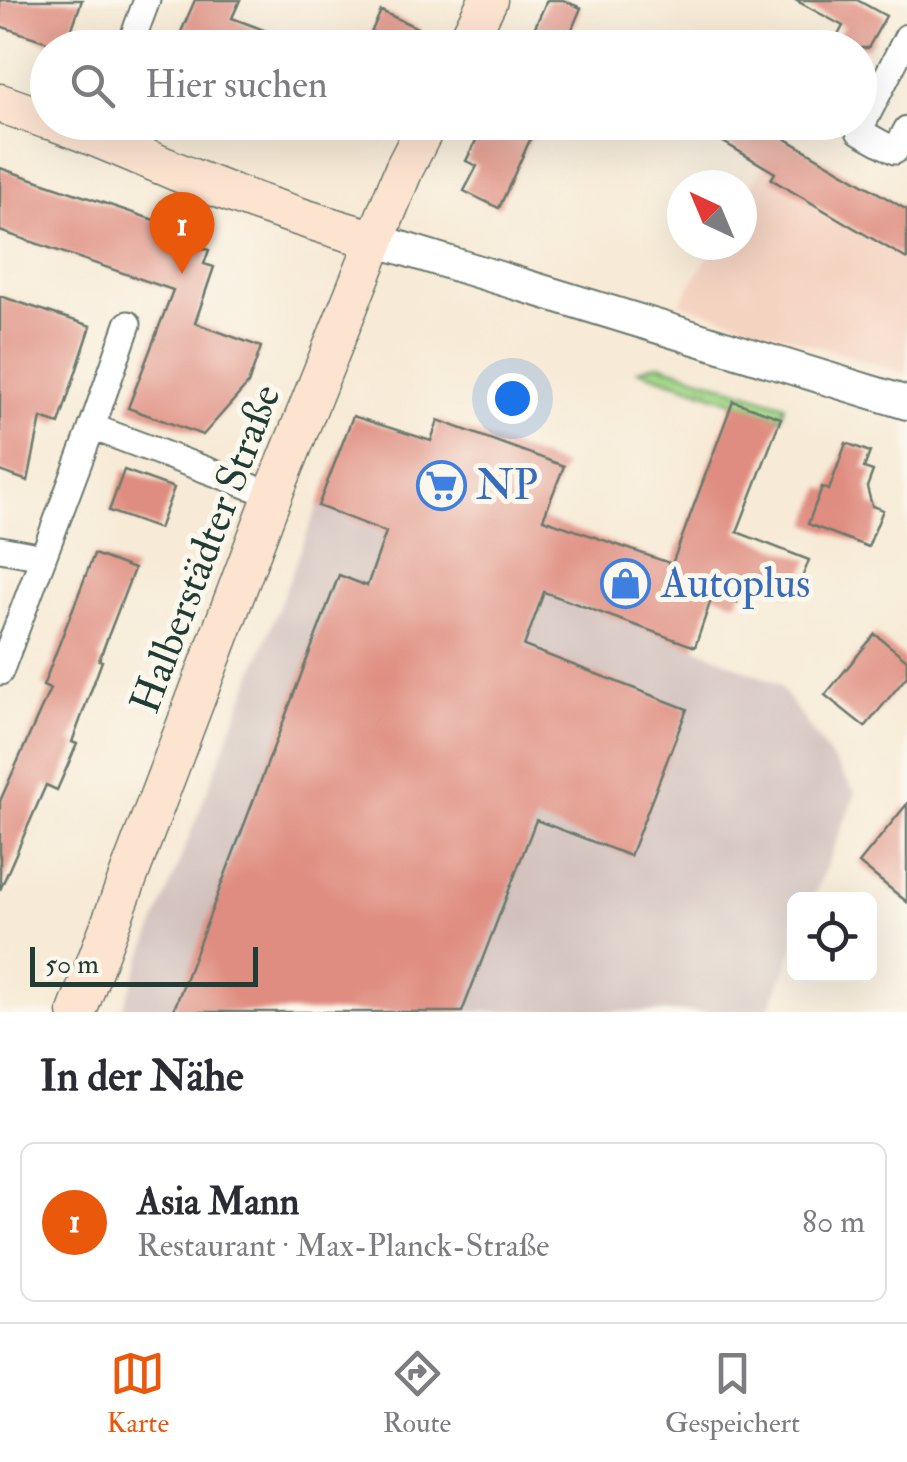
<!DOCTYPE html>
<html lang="de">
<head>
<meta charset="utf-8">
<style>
  :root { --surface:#fff; --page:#f7f7f7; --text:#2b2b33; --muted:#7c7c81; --line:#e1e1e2; --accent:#ea580c }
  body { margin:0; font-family:"IM FELL Double Pica",serif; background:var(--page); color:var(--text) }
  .controls { position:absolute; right:30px; bottom:30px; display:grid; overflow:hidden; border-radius:15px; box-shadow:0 10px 40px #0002 }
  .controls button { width:90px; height:90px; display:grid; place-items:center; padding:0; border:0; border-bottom:2px solid var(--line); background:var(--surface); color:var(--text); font:50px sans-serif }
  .compass { position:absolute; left:667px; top:170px; width:90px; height:90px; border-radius:50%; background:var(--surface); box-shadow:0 10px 40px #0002; rotate:316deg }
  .scale { position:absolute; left:30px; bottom:25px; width:228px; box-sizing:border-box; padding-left:10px; border:5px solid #1f3d34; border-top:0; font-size:28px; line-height:35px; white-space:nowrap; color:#1f3d34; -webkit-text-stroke:8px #fbf7ec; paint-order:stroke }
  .you { position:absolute; left:512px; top:398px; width:35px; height:35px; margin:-25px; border:8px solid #fff; border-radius:50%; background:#1a73e8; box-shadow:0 0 0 15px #1a73e833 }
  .badge { display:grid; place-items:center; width:65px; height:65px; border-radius:50%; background:var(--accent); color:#fff; font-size:32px; font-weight:700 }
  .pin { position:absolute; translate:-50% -82px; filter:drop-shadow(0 2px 5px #0008) }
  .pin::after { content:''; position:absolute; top:52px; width:35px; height:30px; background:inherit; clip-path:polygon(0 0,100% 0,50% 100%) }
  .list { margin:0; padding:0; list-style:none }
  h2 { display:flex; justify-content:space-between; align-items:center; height:130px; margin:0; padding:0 40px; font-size:42px }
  h2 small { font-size:32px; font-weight:400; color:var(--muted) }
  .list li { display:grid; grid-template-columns:65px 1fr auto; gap:30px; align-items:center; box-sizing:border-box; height:160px; margin:0 20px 20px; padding:0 20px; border:2px solid var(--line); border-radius:15px }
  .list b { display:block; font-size:38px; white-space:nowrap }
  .list p { margin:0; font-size:32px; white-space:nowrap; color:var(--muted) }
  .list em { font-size:32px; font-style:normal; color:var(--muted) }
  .icon { flex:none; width:55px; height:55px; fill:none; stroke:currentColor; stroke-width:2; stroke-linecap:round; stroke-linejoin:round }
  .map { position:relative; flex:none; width:907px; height:1012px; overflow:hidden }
  .search { position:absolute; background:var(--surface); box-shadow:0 10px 40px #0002; left:30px; right:30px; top:30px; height:110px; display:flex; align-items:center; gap:25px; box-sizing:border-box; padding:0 35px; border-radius:55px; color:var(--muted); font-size:38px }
  .sheet { height:310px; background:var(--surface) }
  nav { display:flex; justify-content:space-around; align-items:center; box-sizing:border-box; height:140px; border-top:2px solid var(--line); background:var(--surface); font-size:28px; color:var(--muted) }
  nav a { display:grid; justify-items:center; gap:5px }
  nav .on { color:var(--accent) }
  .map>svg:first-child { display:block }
  .built { fill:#f5d3c1 }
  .industrial { fill:#d1c0bc }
  .grass { fill:url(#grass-tufts); stroke:#608a5e; stroke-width:2.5 }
  .building { fill:#df8d80 }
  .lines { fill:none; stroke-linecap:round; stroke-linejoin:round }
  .minor-casing { stroke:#6b7a6d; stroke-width:29 }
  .tertiary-casing { stroke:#6b7a6d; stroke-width:36 }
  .secondary-casing { stroke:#6b7a6d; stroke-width:41 }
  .minor { stroke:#fff; stroke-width:25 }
  .tertiary { stroke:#fff; stroke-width:32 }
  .secondary { stroke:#fde4d1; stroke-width:38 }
  .labels { text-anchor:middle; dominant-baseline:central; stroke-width:10; stroke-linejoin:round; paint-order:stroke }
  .shop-label { font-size:42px; fill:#366cbe; stroke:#fbf7ec; text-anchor:start }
  .street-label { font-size:42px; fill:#1f3d34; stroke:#fbf7ec }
</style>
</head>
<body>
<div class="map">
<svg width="907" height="1012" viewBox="0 0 907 1012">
  <defs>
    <pattern id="grass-tufts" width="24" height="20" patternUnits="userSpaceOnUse" patternTransform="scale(2.5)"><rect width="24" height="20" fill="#a1d687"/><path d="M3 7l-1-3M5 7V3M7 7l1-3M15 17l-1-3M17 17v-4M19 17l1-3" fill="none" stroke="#83af6f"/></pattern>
  </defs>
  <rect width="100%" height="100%" fill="#fbf7ec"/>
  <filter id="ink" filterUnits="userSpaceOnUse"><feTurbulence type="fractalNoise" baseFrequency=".01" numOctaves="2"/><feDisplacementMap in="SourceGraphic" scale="20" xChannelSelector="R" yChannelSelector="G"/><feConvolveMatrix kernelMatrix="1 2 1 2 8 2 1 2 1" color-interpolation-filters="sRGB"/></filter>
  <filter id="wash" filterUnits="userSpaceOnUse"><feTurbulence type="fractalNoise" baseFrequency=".0048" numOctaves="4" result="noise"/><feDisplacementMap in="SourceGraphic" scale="40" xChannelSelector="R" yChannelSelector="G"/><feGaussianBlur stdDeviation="2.25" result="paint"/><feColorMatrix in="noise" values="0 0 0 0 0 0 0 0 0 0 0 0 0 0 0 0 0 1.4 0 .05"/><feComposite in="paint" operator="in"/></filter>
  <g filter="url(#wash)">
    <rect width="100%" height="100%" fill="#f7ead6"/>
    <path class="built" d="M763 167 901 256 907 252V374L680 303 715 245H742V201Z"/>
    <path class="industrial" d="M318 506 695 647 779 685 856 793 813 899H794V947L768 1012H121Z"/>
    <path class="grass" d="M659 364 785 405 781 418 638 370Z"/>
    <g id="blocks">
      <g class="building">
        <path d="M0 0H82L65 48 0 26Z"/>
        <path d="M195 0H240L232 18 304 45V48H174Z"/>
        <path d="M547 0H563L581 8 564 48H556L531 36Z"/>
        <path d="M795 0H857L886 16 868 48H831L843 26Z"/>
        <path d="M381 11 420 29 411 48H364Z"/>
        <path d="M485 122H538L499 208 464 191 477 166 466 161Z"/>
        <path d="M690 122H776L771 130 907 210V259L771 179 775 173Z"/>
        <path d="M0 168 169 225 165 236 209 250 204 264 214 267 195 323 261 347 248 384 203 435 128 408 173 290 0 231Z"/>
        <path d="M0 296 91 326 59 424 41 418 28 481 0 471Z"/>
        <path d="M733 401 781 418 737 532 809 560 795 596 747 578 737 603 713 594 695 647 544 592 524 646 687 709 630 856 536 820 462 1012H173L339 575 367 586 386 532 318 506 353 416 431 441 438 420 564 466 543 519 672 564Z"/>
        <path d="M846 443 870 452 864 468 873 471 867 487 872 506 883 510 868 547 808 524 822 487 829 490Z"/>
        <path d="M124 470 174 488 159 529 109 511Z"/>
        <path d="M94 554 134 569 99 660 102 661 72 742 77 744 57 790 46 785 0 890V801L50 689 43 686Z"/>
        <path d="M875 634 907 660V676L865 727 825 695Z"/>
        <path d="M907 804V902L859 863Z"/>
      </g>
    </g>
  </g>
  <g filter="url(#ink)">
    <use href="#blocks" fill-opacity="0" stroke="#6b7a6d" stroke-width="2.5"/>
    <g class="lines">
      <defs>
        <g id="minor">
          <path d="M907 37 859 131 895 151 907 129"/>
          <path d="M129 48 147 0"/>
          <path d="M92 427 273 495"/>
          <path d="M0 549 43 557"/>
          <path d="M0 672 92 427 128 324"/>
        </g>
        <path id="tertiary" d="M375 240 907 403"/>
        <g id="secondary">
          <path d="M464 48 488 0"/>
          <path d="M0 103 48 120"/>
          <path d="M56 122C102 139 146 159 192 178 252 202 313 222 375 240"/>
          <path d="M77 1012 273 495 404 169 428 122"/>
        </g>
      </defs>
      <use href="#minor" class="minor-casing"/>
      <use href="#tertiary" class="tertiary-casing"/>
      <use href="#secondary" class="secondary-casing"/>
      <use href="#minor" class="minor"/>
      <use href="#tertiary" class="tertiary"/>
      <use href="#secondary" class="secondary"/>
    </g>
  </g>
  <defs>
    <symbol id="supermarket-ring" viewBox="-11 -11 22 22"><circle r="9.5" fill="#fbf7ec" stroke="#3f7fe0" stroke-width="1.5"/><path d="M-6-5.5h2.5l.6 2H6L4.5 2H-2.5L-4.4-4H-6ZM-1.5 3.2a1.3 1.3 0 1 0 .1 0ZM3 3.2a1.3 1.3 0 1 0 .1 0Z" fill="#3f7fe0"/></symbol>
    <symbol id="shop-ring" viewBox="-11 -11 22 22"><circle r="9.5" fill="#fbf7ec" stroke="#3f7fe0" stroke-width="1.5"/><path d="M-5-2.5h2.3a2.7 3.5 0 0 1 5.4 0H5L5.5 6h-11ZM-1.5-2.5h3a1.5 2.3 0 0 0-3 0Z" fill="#3f7fe0"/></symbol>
  </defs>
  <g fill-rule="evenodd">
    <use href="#supermarket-ring" x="414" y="458" width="55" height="55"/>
    <use href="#shop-ring" x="598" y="556" width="55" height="55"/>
  </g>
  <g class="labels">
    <g class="shop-label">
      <text x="476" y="486">NP</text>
      <text x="661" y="584">Autoplus</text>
    </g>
    <g class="street-label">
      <text transform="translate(206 549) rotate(-69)">Halberstädter Straße</text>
    </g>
  </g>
</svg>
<div class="controls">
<button><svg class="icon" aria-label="locate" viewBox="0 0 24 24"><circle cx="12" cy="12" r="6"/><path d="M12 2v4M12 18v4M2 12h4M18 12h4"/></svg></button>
</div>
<svg class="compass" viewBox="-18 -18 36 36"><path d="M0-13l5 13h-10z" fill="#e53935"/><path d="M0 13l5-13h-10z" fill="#7c7c81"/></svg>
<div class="scale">50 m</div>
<div class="you"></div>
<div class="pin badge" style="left:182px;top:274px">1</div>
<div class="search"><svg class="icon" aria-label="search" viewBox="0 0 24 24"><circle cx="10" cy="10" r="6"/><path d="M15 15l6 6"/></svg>Hier suchen</div>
</div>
<section class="sheet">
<h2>In der Nähe<small></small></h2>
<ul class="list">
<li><span class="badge">1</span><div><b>Asia Mann</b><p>Restaurant · Max-Planck-Straße</p></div><em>80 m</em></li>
</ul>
</section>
<nav>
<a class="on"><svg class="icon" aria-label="map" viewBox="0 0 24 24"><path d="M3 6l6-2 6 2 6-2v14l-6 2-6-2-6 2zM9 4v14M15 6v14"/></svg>Karte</a>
<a><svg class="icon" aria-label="directions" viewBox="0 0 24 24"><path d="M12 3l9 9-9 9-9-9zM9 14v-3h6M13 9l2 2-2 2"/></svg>Route</a>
<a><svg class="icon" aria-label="saved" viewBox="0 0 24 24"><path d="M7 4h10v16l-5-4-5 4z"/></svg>Gespeichert</a>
</nav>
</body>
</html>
